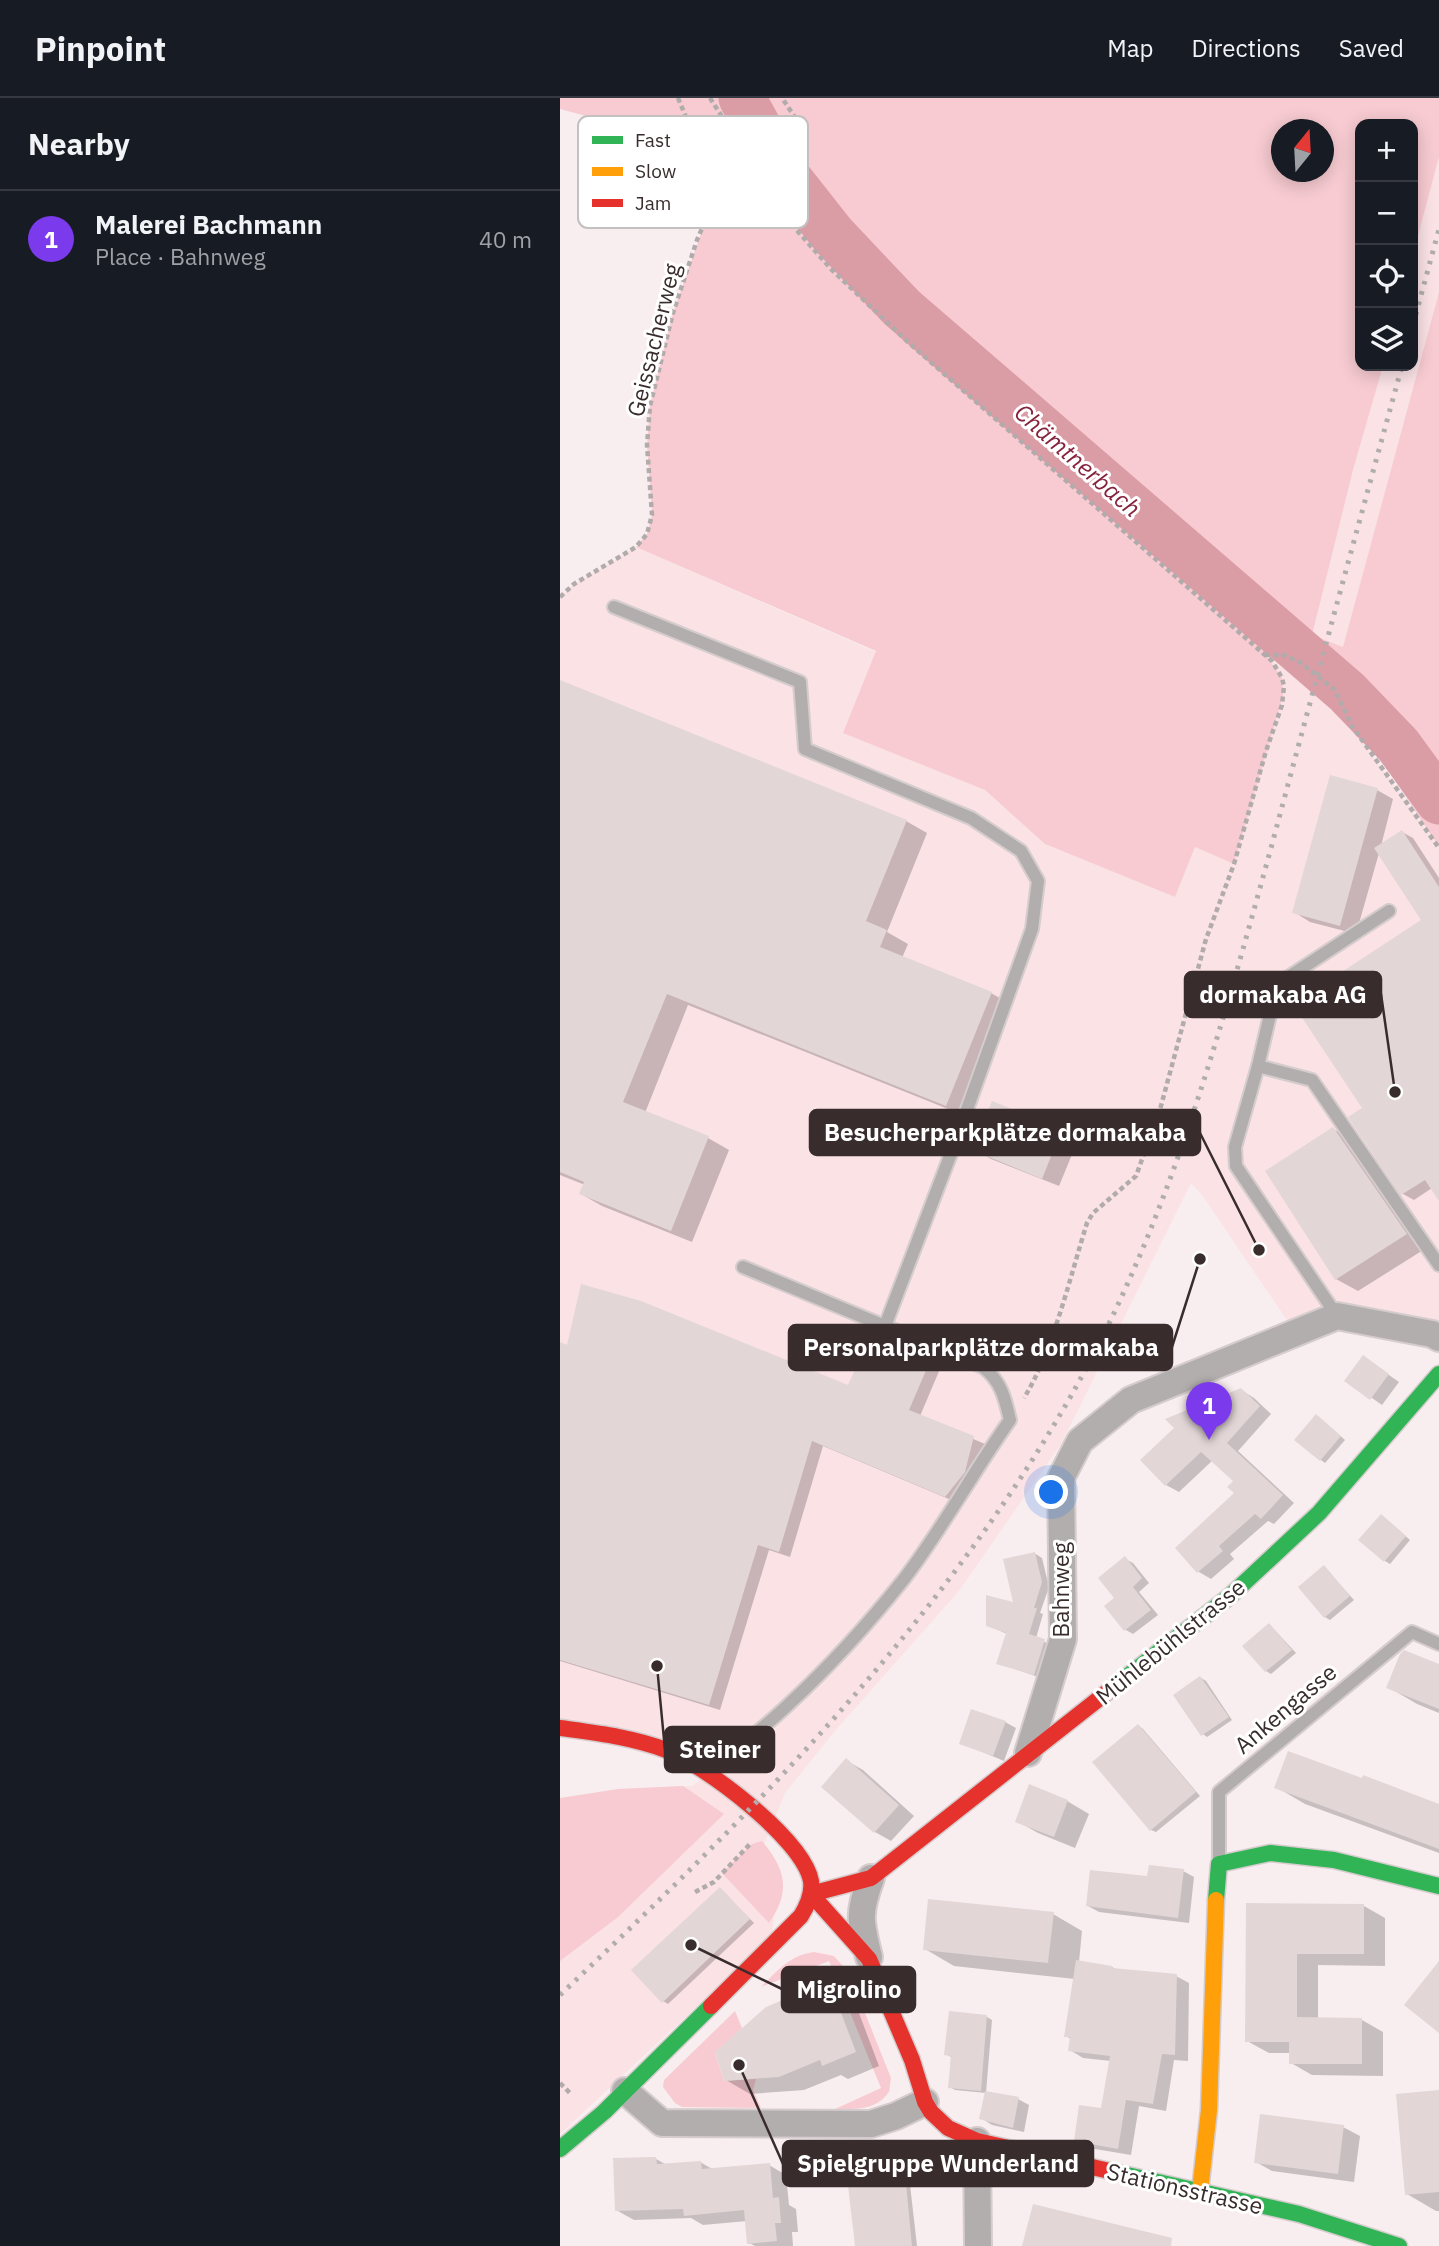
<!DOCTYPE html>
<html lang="en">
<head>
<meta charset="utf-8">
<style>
  :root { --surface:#171b24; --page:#242831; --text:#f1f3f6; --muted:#9ea1a6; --line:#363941; --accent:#7c3aed }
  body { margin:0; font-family:"IBM Plex Sans",sans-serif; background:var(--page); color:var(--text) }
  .controls { position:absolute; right:21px; top:21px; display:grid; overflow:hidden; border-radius:14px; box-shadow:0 4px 18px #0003 }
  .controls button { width:63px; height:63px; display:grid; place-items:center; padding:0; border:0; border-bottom:2px solid var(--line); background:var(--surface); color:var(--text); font:35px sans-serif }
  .compass { position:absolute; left:711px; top:21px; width:63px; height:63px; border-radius:50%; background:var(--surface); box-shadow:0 4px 18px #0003; rotate:18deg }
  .you { position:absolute; left:492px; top:1395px; width:24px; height:24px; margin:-18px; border:5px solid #fff; border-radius:50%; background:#1a73e8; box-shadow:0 0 0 10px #1a73e833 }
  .badge { display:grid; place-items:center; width:46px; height:46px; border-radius:50%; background:var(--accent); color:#fff; font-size:23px; font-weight:700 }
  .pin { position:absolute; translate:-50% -58px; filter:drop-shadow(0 2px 4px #0008) }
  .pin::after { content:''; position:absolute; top:37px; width:24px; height:21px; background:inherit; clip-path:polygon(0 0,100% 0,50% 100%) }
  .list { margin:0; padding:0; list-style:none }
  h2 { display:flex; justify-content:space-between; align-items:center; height:91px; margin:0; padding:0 28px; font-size:30px }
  h2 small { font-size:23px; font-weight:400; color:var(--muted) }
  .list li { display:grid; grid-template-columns:46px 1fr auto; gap:21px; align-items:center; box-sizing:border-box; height:98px; padding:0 28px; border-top:2px solid var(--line) }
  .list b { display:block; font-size:26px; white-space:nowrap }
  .list p { margin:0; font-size:23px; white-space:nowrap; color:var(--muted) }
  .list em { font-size:23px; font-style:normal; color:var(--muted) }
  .icon { flex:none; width:38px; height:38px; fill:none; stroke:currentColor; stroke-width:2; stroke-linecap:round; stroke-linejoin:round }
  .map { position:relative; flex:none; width:879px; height:2148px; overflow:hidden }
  header { display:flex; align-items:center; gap:42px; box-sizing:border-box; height:98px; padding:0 35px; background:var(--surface); border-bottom:2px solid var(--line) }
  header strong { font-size:33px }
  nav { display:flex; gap:38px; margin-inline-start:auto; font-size:24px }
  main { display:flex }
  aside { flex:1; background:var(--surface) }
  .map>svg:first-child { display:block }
  .built { fill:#fae2e5 }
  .green { fill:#f7cbd1; fill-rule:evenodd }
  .shadow { fill:#0003 }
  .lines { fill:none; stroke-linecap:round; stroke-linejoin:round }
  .river { stroke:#da9da6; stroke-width:47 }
  .building { fill:#e2d6d7 }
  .lane-casing { stroke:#d5cccd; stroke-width:16 }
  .street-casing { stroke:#d5cccd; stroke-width:30 }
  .fast-casing { stroke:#d5cccd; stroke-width:19 }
  .slow-casing { stroke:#d5cccd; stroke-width:19 }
  .jam-casing { stroke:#d5cccd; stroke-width:19 }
  .path { stroke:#b1abab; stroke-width:4.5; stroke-dasharray:5 3.5; stroke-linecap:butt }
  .lane { stroke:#b3aeae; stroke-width:12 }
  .street { stroke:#b3aeae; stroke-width:26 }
  .fast { stroke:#30b455; stroke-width:16 }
  .slow { stroke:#ff9f0a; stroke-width:16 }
  .jam { stroke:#e5322d; stroke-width:16 }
  .rail { stroke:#b2adad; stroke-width:5; stroke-dasharray:3.5 7; stroke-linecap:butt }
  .labels { text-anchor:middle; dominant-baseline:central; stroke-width:6; stroke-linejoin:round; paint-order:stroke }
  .street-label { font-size:23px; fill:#382c2d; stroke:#fff }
  .water-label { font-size:24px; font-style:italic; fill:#86223b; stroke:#fff }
  .key { fill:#fff; stroke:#c3c0c0; stroke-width:2 }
  .key-label { font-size:19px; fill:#382c2d }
  .leader { fill:none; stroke:#382c2d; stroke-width:2.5 }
  .callout-dot { fill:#382c2d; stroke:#fff; stroke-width:2.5 }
  .callout { fill:#382c2d; stroke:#382c2d; stroke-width:2.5 }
  .callout-label { font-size:24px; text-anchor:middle; font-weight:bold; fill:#fff }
</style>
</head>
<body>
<header>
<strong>Pinpoint</strong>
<nav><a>Map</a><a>Directions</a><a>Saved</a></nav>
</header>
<main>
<aside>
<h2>Nearby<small></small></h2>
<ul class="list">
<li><span class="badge">1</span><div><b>Malerei Bachmann</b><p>Place · Bahnweg</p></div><em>40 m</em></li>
</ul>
</aside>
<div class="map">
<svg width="879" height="2148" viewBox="0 0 879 2148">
  <rect width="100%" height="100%" fill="#f9eeef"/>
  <g class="built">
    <path d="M879 59V194L783 549 751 537 793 372 823 268H853V157Z"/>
    <path d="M76 449 316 554 284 635 425 692 485 746 615 799 635 749 674 766 723 598 705 557H724L741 565 775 592 792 628 879 750V1240L777 1218 735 1234 642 1097 631 1085 501 1346 399 1493 274 1634 225 1695 200 1756 216 1786 212 1838 0 2036V1701L58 1691 132 1688 150 1675 0 1630V499L14 486Z"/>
  </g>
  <g class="green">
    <path d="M0 0H879V59L853 157V26H800V268H823L793 372 752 537 783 549 879 194V749L775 592 741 564 724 557H706L722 580 723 598 674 766 635 749 615 799 485 746 425 692 283 635 316 553 76 449 87 436 92 417 87 347 90 308 113 215 147 119 165 95 151 79 138 48 0 11ZM722 32H764V74H722Z"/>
    <path d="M123 1688 164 1716 58 1819 0 1863V1700L58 1691Z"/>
    <path d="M202 1743C226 1772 231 1793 209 1825L162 1775 192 1746Z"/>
    <path d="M254 1854 274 1858 289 1875 331 1980 329 1994C315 2013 296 2011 275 2011L321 1990 269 1863 201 1889C217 1873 230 1857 254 1854Z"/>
    <path d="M175 1913 182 1930 155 1955 164 1983 196 1981 193 1992 201 2010 122 2009 115 2005 103 1989 104 1982Z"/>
  </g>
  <g class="shadow">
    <path d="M0 584 346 723 367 735 327 834 348 846 342 860 431 895 452 907 408 1019 128 907 85 1015 148 1040 169 1052 132 1144 42 1108 21 1096 25 1087 0 1077Z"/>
    <path d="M817 692 833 701 821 748 842 734 853 740 879 780V1100L872 1090 854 1102 843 1096 805 1011 863 823 819 755 796 836 750 824 734 814Z"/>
    <path d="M433 1005 501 1033 518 1042 499 1088 431 1061 414 1051Z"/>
    <path d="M773 1031 795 1043 868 1149 798 1193 776 1181Z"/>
    <path d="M310 1240 380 1271 360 1318 425 1346 415 1380 396 1404 263 1348 230 1459 209 1452 160 1612 0 1563V1246L289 1289Z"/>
    <path d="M803 1259 839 1284 822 1307 786 1282Z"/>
    <path d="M681 1292 694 1300 711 1316 678 1353 734 1405 714 1426 708 1423 670 1456 674 1461 651 1481 639 1474 618 1450 676 1395 675 1382 653 1362 619 1394 606 1387Z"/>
    <path d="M761 1321 785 1342 765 1365 761 1362Z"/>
    <path d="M826 1421 850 1442 830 1466 825 1463Z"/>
    <path d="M474 1455 482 1460 489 1489 480 1515 483 1516 476 1540 491 1547 481 1580 438 1565 447 1536 427 1527 455 1506Z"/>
    <path d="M565 1461 573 1465 589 1485 579 1494 598 1517 573 1536 566 1532 556 1500Z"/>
    <path d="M764 1469 794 1502 770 1522 765 1519Z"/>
    <path d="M710 1527 736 1555 711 1576 706 1573Z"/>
    <path d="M844 1554 879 1568V1615L857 1606 828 1589Z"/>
    <path d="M641 1580 646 1583 672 1622 647 1639 643 1636Z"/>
    <path d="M445 1624 456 1630 444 1663 401 1645Z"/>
    <path d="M579 1628 583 1631 640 1698 596 1734 591 1732Z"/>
    <path d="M287 1663 303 1672 354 1718 331 1743 315 1734Z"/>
    <path d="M804 1679 879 1708V1755L745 1706 716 1689 803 1683Z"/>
    <path d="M507 1703 529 1716 515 1750 478 1735 457 1723Z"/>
    <path d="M623 1773 634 1779 629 1825 539 1814 528 1808 589 1780Z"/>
    <path d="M160 1791 194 1825 108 1906 103 1903Z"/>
    <path d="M688 1807 804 1808 825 1820V1868L758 1867V1921L802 1922 823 1934V1978L752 1977 731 1965V1955H709L687 1943Z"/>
    <path d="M493 1816 522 1833 519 1864 552 1869 557 1872 616 1878 629 1885 628 1963 614 1962 606 2013 579 2008 571 2057 529 2050 516 2042 542 2012 551 1963 523 1960 510 1952 511 1941 506 1938 515 1881 394 1868 365 1851Z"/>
    <path d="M270 1888 294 1902 319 1968 288 1981 281 1977 244 1992 190 1996 166 1982 242 1899Z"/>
    <path d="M427 1919 432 1922 426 1995 458 2001 469 2007 464 2034 432 2027 421 2020 426 1995 395 1992 390 1989 391 1959 386 1956Z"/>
    <path d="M879 1994V2113H876L847 2096 838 1998Z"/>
    <path d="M783 2029 800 2038 794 2084 712 2073 696 2064Z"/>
    <path d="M96 2061 107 2067 140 2064 154 2072 209 2067 226 2077 229 2107 236 2111 238 2134H232L233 2148H195L189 2145 187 2123 143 2127 131 2120 74 2122 56 2112Z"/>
    <path d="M343 2066 348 2069 357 2148H297Z"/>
  </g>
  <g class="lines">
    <path class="river" d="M182 0 221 71 273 137 342 210 787 594 838 647 879 703"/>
  </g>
  <g class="building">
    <path d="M0 582 347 722 306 823 327 832 320 849 432 894 386 1008 107 896 63 1004 149 1038 111 1133 19 1096 24 1084 0 1074Z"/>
    <path d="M770 677 818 690 780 828 732 815Z"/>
    <path d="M842 732 879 789V1103L865 1082 841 1097 788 1019 802 1010 733 906 861 822 814 750Z"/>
    <path d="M432 1003 502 1031 482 1081 412 1052Z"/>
    <path d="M773 1029 847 1136 775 1182 705 1073Z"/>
    <path d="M21 1186 81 1203 288 1287 310 1238 370 1263 349 1312 414 1338 405 1374 385 1399 252 1343 219 1454 198 1447 149 1607 0 1562V1244L7 1247Z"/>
    <path d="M420 1226 452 1229 451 1249 418 1246Z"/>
    <path d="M803 1257 829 1276 810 1302 784 1283Z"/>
    <path d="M681 1290 700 1308 667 1345 723 1397 701 1421 695 1416 659 1448 663 1453 637 1475 615 1450 674 1395 667 1389 673 1383 641 1354 605 1388 580 1362 614 1330 605 1321Z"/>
    <path d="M756 1316 781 1338 760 1363 734 1342Z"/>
    <path d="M821 1416 846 1438 824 1464 798 1442Z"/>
    <path d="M475 1454 482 1484 474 1510H477L469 1536 485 1541 474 1577 436 1566 446 1535 426 1528V1497L453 1504 443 1461Z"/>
    <path d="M565 1458 582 1480 573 1489 591 1512 564 1533 544 1508 554 1500 538 1480Z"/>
    <path d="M764 1467 790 1498 764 1520 738 1489Z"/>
    <path d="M709 1525 732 1552 705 1574 682 1548Z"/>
    <path d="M844 1552 879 1566V1611L826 1590 840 1556Z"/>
    <path d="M640 1578 669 1619 641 1638 613 1597Z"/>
    <path d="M411 1611 446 1623 433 1658 399 1646Z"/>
    <path d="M578 1626 636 1694 590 1733 532 1664Z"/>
    <path d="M728 1653 802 1680 803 1677 879 1706V1751L714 1690Z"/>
    <path d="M286 1660 339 1707 314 1735 261 1689Z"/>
    <path d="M469 1686 508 1702 494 1739 455 1724Z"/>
    <path d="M589 1767 624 1771 618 1820 526 1808 530 1772 587 1778Z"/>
    <path d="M160 1789 190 1821 102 1905 71 1872Z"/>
    <path d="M368 1801 494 1814 488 1865 363 1852Z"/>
    <path d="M686 1805 804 1806V1856H737V1919L802 1920V1966H729V1944H685Z"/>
    <path d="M516 1862 552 1868V1870L617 1876 615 1957 602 1956 593 2006 566 2002 558 2051 514 2043 519 2007 541 2010 550 1958 508 1953 510 1939H504Z"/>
    <path d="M879 1863V1935L844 1907Z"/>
    <path d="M270 1886 296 1954 262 1968 260 1962 219 1979 164 1983 155 1954 206 1909 239 1895 240 1898Z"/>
    <path d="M389 1913 427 1917 421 1993 388 1990 391 1958 384 1957Z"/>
    <path d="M879 1992V2094L845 2097 836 1996Z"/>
    <path d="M425 1993 459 1999 453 2030 419 2021Z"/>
    <path d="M700 2016 784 2027 778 2076 694 2065Z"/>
    <path d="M96 2059 97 2066 141 2063 142 2071 210 2065 213 2100 219 2099 221 2125H215L217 2143 187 2146 184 2112 124 2118 123 2111 55 2113 53 2060Z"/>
    <path d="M344 2064 352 2148H295L286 2070Z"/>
    <path d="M473 2106 612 2140 611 2148H462Z"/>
  </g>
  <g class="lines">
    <defs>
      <g id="lane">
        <path d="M54 509 240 584 245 651 411 720 461 753 478 783 472 831 392 1053 325 1228"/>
        <path d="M829 813 727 880 714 900 698 968 752 982 879 1167"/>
        <path d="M698 968 675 1049 676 1068 777 1218"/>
        <path d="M153 1673C178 1649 205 1629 229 1606 270 1568 309 1525 344 1481 383 1430 413 1374 450 1322 445 1300 441 1283 423 1269L183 1169"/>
        <path d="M659 1762V1694L852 1534 879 1546"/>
      </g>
      <g id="street">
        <path d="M468 1655 503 1541 501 1380 520 1343 571 1302 777 1218 872 1236 879 1240"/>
        <path d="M309 1859C300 1823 298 1815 311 1780"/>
        <path d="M65 1993 102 2025 311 2026 336 2018 365 2004"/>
        <path d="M417 2043 418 2148"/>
      </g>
      <g id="fast">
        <path d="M550 1592 670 1498 759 1415 879 1276"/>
        <path d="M656 1802 659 1766 710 1755 774 1762 879 1788"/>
        <path d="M0 2051 44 2014 151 1908"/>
        <path d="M554 2074 739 2116 839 2148"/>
      </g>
      <path id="slow" d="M640 2093 649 2012 656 1802"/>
      <g id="jam">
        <path d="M0 1630C36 1635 72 1639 106 1652 145 1667 243 1741 251 1783 253 1796 247 1808 241 1818L151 1908"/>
        <path d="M251 1796 311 1780 550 1592"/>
        <path d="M251 1796 309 1861 352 1962 365 2004 371 2014 388 2030 417 2043 554 2074"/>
      </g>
    </defs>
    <use href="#lane" class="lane-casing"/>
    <use href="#street" class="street-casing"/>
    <use href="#fast" class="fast-casing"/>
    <use href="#slow" class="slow-casing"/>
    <use href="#jam" class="jam-casing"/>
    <g class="path">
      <path d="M118 0 151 79 166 95"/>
      <path d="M150 0 184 53 185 70 189 78 271 171 349 245 705 557 712 563 722 580 724 588 722 607 706 653 674 766 646 841 601 1008 576 1078 533 1115 527 1125C510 1179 493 1253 464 1300"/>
      <path d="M0 499 14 486 76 449 87 436 92 417 87 347 90 308 113 215 137 142 147 119 166 95 228 51 238 41 241 28 222 0"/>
      <path d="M705 557H724L741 565 775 592 792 628 879 750"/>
      <path d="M135 1794 154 1784 190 1746"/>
      <path d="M0 1985 11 1996"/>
    </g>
    <use href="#lane" class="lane"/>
    <use href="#street" class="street"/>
    <use href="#fast" class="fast"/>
    <use href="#slow" class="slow"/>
    <use href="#jam" class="jam"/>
    <g class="rail">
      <path d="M853 227 879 131"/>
      <path d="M0 1897C193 1715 385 1522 516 1289 610 1120 660 935 711 750 754 589 798 428 842 268"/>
    </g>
  </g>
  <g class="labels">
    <g class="street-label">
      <text transform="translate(93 242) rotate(-76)">Geissacherweg</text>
      <text transform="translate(500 1492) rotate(-90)">Bahnweg</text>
      <text transform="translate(610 1543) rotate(-39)">Mühlebühlstrasse</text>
      <text transform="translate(725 1610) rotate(-40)">Ankengasse</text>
      <text transform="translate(625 2090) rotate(13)">Stationsstrasse</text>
    </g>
    <g class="water-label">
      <text transform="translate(518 362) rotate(41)">Chämtnerbach</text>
    </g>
  </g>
  <rect x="18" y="18" width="230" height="112" rx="10" class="key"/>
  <rect x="32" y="38" width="31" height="8" fill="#30b455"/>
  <rect x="32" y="69" width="31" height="9" fill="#ff9f0a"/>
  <rect x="32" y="101" width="31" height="8" fill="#e5322d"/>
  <g class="key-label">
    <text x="75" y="49">Fast</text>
    <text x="75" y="80">Slow</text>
    <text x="75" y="112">Jam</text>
  </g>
  <path class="leader" d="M835 994L821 896M699 1152L640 1035M640 1161L612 1249M97 1568L105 1652M131 1847L222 1891M179 1967L223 2066"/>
  <g class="callout-dot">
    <circle cx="835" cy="994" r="7"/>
    <circle cx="699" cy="1152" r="7"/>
    <circle cx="640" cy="1161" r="7"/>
    <circle cx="97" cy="1568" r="7"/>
    <circle cx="131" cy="1847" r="7"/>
    <circle cx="179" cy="1967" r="7"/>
  </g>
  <g class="callout">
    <rect x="625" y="874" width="196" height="45" rx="7"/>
    <rect x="250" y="1012" width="390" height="45" rx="7"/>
    <rect x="229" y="1227" width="383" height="45" rx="7"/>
    <rect x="105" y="1629" width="109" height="45" rx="7"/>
    <rect x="222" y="1869" width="133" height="45" rx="7"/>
    <rect x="223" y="2043" width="310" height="45" rx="7"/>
  </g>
  <g class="callout-label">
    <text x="723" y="905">dormakaba AG</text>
    <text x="445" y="1043">Besucherparkplätze dormakaba</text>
    <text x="421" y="1258">Personalparkplätze dormakaba</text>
    <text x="160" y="1660">Steiner</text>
    <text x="289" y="1900">Migrolino</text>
    <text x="378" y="2074">Spielgruppe Wunderland</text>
  </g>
</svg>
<div class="controls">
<button>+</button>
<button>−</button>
<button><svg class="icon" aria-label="locate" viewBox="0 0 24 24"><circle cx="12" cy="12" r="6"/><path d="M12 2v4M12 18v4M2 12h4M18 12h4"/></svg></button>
<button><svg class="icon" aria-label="layers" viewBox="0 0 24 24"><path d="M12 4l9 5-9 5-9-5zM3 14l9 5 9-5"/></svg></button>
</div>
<svg class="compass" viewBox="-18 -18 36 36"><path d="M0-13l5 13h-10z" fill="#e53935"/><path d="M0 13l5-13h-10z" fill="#9ea1a6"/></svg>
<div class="you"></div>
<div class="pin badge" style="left:649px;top:1342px">1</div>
</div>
</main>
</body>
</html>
